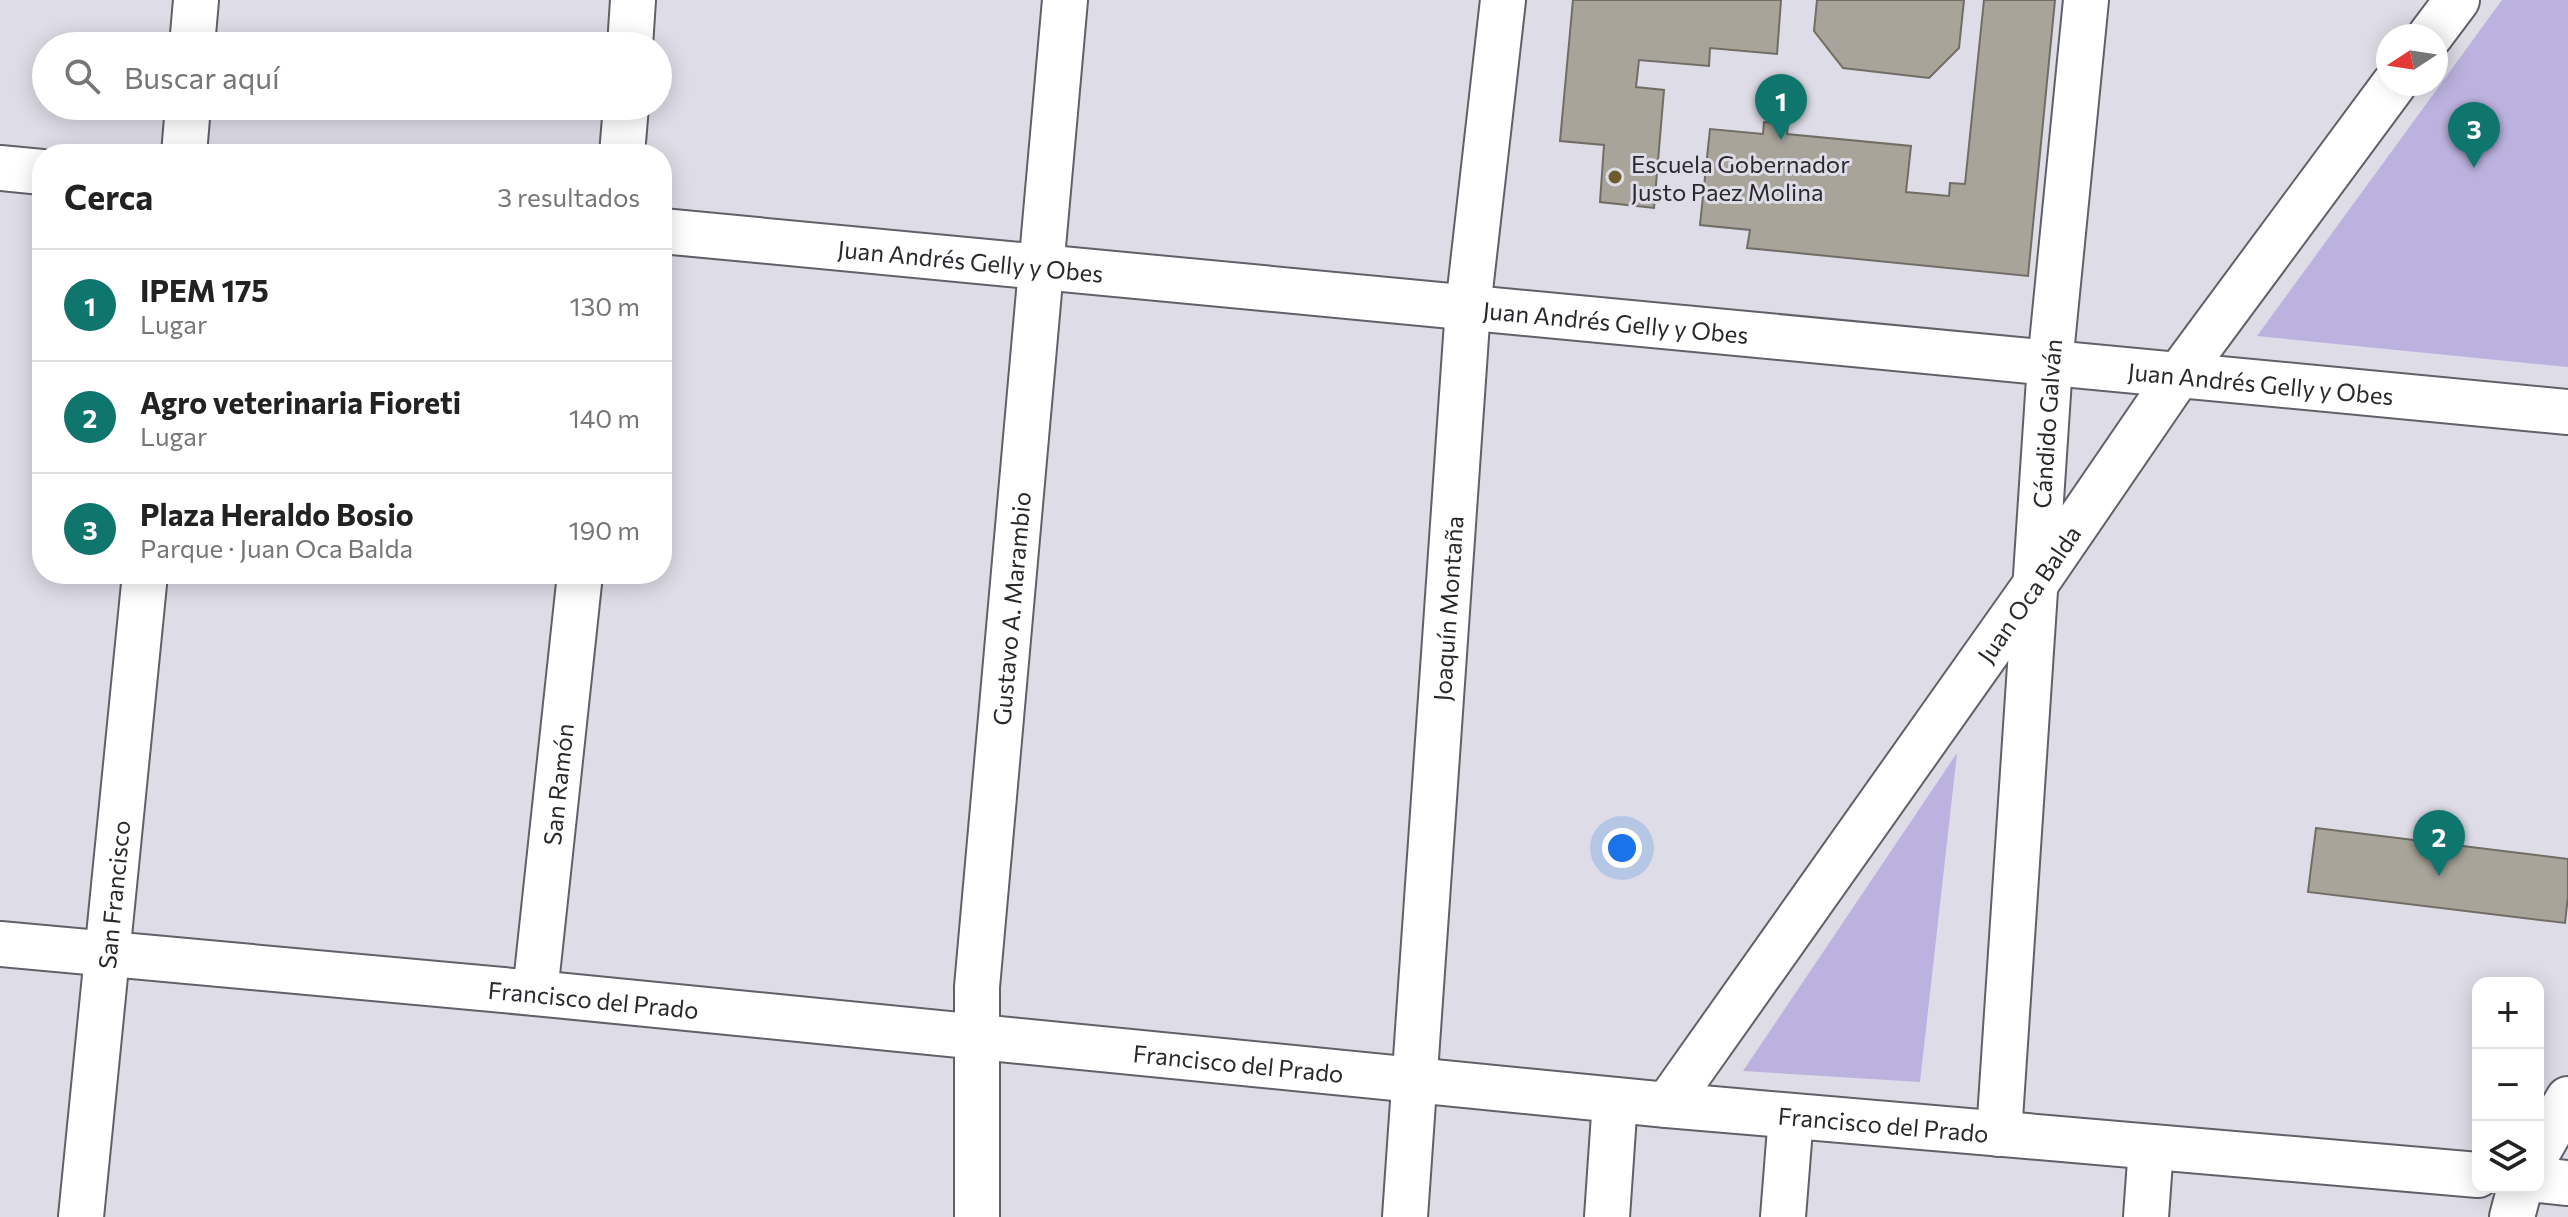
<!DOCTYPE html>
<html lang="es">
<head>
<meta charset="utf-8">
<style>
  :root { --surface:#fff; --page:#f2f2f2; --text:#222; --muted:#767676; --line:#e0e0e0; --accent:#0f766e }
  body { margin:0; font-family:Commissioner,sans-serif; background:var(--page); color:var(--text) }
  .controls { position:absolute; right:24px; bottom:24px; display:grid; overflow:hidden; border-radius:16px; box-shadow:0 4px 20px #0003 }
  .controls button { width:72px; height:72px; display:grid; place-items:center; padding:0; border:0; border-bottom:2px solid var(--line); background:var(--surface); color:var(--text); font:40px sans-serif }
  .compass { position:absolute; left:2376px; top:24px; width:72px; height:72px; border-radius:50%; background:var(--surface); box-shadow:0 4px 20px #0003; rotate:258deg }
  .you { position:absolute; left:1622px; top:848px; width:28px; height:28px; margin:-20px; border:6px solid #fff; border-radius:50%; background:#1a73e8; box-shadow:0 0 0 12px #1a73e833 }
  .badge { display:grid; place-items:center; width:52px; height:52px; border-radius:50%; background:var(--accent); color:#fff; font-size:26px; font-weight:700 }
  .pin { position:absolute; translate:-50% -66px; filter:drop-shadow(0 2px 4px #0008) }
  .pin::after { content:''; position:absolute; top:42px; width:28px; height:24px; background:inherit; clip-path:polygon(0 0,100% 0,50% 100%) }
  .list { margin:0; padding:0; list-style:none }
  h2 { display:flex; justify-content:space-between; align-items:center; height:104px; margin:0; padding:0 32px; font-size:34px }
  h2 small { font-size:26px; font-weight:400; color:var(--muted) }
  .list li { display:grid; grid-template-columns:52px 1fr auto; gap:24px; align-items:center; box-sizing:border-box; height:112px; padding:0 32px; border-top:2px solid var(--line) }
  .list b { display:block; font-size:30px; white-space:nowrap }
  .list p { margin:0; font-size:26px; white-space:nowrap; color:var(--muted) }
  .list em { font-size:26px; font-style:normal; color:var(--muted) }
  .icon { flex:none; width:44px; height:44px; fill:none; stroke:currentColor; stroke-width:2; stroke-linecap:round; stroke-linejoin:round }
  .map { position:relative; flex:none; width:2568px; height:1217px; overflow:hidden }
  .search { position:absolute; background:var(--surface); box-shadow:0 4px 20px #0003; left:32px; top:32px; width:640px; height:88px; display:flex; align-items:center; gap:20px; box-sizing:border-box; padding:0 28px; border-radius:44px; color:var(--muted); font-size:30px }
  .panel { position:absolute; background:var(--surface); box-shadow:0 4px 20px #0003; left:32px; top:144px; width:640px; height:440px; border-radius:32px }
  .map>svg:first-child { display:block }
  .green { fill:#bbb2df }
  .building { fill:#a8a49a; stroke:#716d64; stroke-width:2 }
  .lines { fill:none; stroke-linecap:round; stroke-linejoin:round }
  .minor-casing { stroke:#615f68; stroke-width:48 }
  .major-casing { stroke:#615f68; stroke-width:48 }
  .minor { stroke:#fff; stroke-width:44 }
  .major { stroke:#fff; stroke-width:44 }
  .poi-dot { fill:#6f5c2b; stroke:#dedce7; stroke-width:3 }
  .labels { text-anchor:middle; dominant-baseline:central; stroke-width:6; stroke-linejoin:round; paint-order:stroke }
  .poi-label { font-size:24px; fill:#29292d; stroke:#dedce7; text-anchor:start }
  .street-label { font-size:24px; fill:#29292d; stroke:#dedce7 }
</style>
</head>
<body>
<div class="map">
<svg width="2568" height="1217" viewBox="0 0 2568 1217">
  <rect width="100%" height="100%" fill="#dedce7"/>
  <g class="green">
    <path d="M2502 0H2568V367L2257 336Z"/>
    <path d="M1957 753 1920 1082 1743 1071Z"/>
  </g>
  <g class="building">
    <path d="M1573 0H1781L1777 54 1710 48 1709 66 1639 60 1636 87 1664 90 1654 208 1600 202 1604 145 1560 141Z"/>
    <path d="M1817 0H1964L1959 48 1929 78 1843 68 1814 31Z"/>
    <path d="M1984 0H2055L2028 276 1747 248 1750 230 1700 225 1710 129 1763 134 1764 122 1788 124 1787 134 1911 146 1906 192 1949 196 1950 183 1965 184Z"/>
    <path d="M2316 828 2568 859V896L2565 923 2308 892Z"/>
  </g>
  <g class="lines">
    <defs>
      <g id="minor">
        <path d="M2430 36 2457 0"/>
        <path d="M192 46 196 0"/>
        <path d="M630 46 633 0"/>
        <path d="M184 154 188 106"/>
        <path d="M622 154 626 106"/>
        <path d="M0 168 42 172"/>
        <path id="s1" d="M662 231 2568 412"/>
        <path id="s2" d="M0 944 535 993 1667 1105 2478 1175"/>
        <path id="s3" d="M535 993 580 574"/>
        <path id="s4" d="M1667 1105 2037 582 2178 376 2394 84"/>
        <path id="s5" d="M1999 1134 2050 364 2086 0"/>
        <path d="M2538 1180 2568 1183"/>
        <path id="s6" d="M81 1217 145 574"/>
        <path id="s7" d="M977 1217V987L1065 0"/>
        <path id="s8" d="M1405 1217 1468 308 1503 0"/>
        <path d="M1607 1217 1615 1100"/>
        <path d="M1783 1217 1791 1116"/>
        <path d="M2146 1217 2151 1147"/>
      </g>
      <g id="major">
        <path d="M2538 1152 2568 1099"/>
        <path d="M2512 1217 2520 1187"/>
      </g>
    </defs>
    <use href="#minor" class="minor-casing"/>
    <use href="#major" class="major-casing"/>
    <use href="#minor" class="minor"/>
    <use href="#major" class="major"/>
  </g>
  <circle class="poi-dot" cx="1615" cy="177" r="8"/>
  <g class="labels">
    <g class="poi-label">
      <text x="1631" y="163">Escuela Gobernador<tspan x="1631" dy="28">Justo Paez Molina</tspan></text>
    </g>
    <g class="street-label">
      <text stroke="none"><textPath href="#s1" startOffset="310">Juan Andrés Gelly y Obes</textPath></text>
      <text stroke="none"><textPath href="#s1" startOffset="958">Juan Andrés Gelly y Obes</textPath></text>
      <text stroke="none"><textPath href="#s1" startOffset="1606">Juan Andrés Gelly y Obes</textPath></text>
      <text stroke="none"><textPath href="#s5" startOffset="712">Cándido Galván</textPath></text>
      <text stroke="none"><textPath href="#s4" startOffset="626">Juan Oca Balda</textPath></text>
      <text stroke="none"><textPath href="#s7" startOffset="610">Gustavo A. Marambio</textPath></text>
      <text stroke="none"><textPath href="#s8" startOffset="610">Joaquín Montaña</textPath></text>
      <text stroke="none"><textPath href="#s3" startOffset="210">San Ramón</textPath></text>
      <text stroke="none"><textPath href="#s6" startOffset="324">San Francisco</textPath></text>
      <text stroke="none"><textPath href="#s2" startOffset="596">Francisco del Prado</textPath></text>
      <text stroke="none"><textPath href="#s2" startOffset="1244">Francisco del Prado</textPath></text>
      <text stroke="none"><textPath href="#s2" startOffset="1892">Francisco del Prado</textPath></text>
    </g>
  </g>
</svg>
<div class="controls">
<button>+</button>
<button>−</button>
<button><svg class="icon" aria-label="layers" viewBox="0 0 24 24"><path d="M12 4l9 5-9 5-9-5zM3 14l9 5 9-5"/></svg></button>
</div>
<svg class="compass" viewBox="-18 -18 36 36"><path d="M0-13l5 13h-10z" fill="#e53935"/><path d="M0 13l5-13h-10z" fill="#767676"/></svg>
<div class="you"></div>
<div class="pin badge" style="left:1781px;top:140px">1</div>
<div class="pin badge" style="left:2439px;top:876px">2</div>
<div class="pin badge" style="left:2474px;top:168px">3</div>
<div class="search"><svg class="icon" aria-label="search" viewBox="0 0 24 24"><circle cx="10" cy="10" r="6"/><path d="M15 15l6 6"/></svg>Buscar aquí</div>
<section class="panel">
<h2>Cerca<small>3 resultados</small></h2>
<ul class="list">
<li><span class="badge">1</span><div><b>IPEM 175</b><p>Lugar</p></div><em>130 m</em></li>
<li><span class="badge">2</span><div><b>Agro veterinaria Fioreti</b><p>Lugar</p></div><em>140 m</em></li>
<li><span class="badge">3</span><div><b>Plaza Heraldo Bosio</b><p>Parque · Juan Oca Balda</p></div><em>190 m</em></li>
</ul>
</section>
</div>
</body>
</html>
